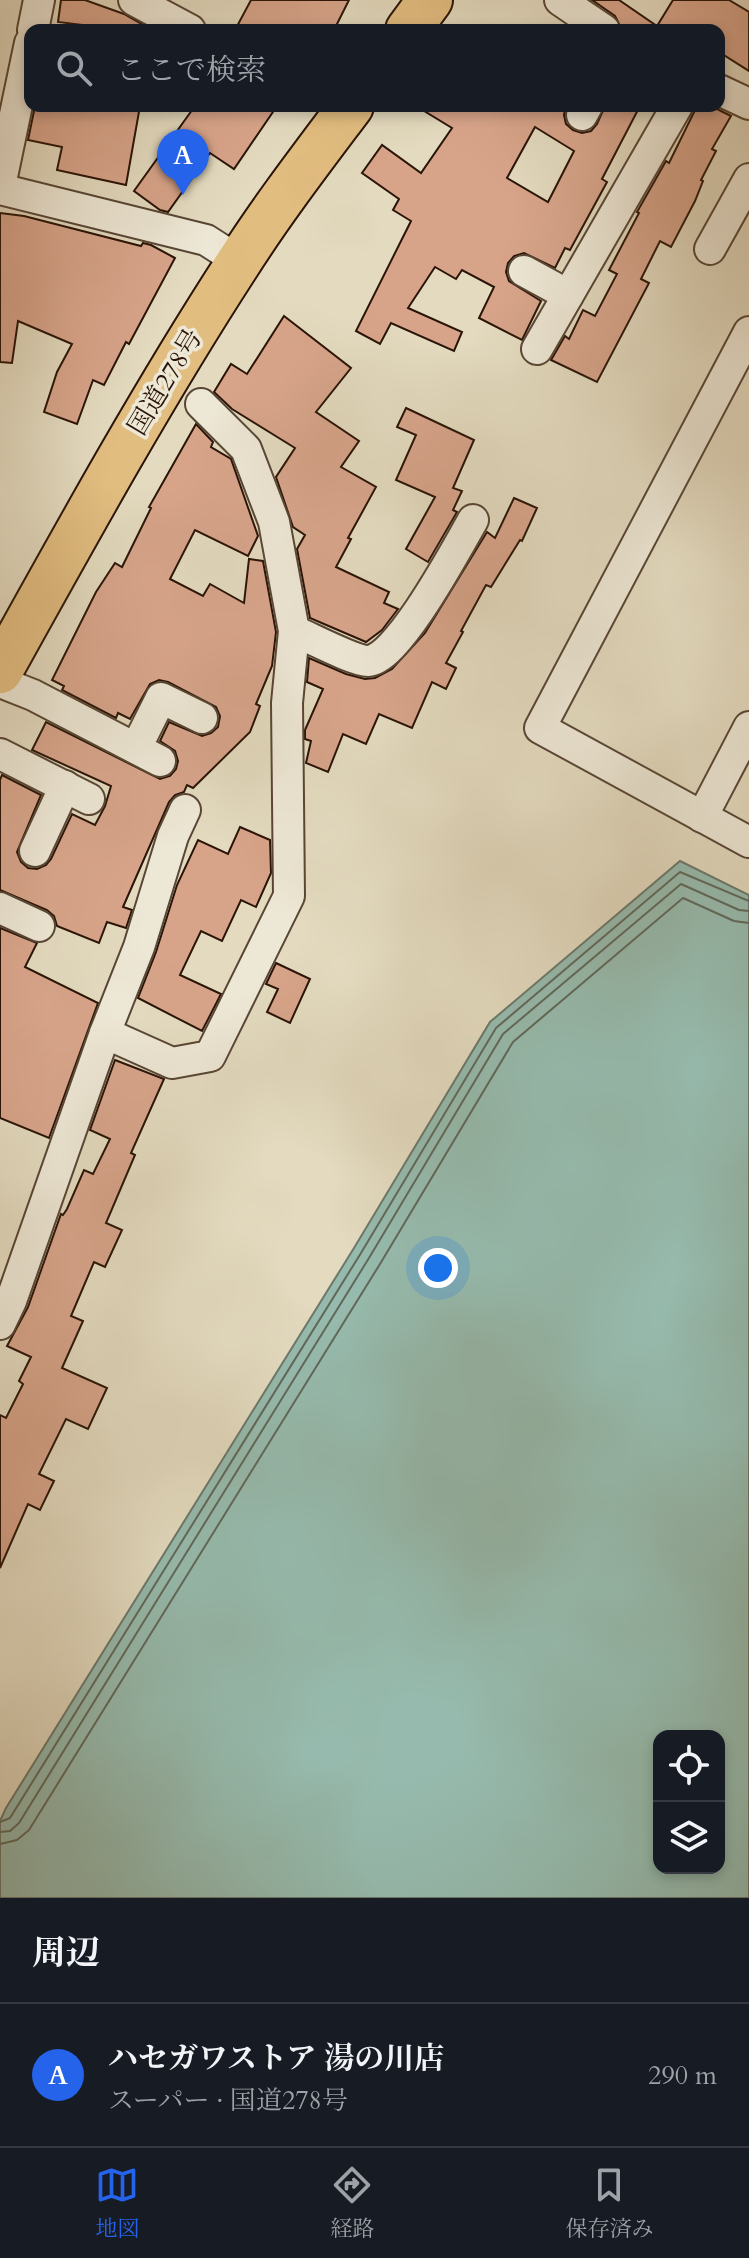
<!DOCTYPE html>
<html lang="ja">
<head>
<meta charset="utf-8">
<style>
  :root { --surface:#171b24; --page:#242831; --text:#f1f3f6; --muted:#9ea1a6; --line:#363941; --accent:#2563eb }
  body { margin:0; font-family:Cardo,"Noto Serif JP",serif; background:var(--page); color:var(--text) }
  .controls { position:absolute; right:24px; bottom:24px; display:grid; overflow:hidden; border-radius:16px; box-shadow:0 4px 12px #0003 }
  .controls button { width:72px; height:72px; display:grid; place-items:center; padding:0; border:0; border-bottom:2px solid var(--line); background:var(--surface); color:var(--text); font:40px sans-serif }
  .you { position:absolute; left:438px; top:1268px; width:28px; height:28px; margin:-20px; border:6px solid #fff; border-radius:50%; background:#1a73e8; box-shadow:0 0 0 12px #1a73e833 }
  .badge { display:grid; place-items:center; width:52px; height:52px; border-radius:50%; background:var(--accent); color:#fff; font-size:26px; font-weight:700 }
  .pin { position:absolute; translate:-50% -66px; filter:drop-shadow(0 2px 4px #0008) }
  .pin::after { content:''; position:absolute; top:42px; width:28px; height:24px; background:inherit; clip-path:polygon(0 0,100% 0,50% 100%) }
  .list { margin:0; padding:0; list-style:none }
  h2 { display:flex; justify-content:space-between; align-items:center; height:104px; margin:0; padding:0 32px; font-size:34px }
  h2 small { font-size:26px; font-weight:400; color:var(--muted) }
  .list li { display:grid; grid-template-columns:52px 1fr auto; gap:24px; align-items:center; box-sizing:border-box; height:144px; padding:0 32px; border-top:2px solid var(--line) }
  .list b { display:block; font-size:30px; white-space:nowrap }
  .list p { margin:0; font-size:26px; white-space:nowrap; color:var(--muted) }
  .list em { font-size:26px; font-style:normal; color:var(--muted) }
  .icon { flex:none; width:44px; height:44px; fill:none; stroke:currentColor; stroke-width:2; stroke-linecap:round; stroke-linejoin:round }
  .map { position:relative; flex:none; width:749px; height:1898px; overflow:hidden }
  .search { position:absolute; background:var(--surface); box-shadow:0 4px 12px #0003; left:24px; right:24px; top:24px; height:88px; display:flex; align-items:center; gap:20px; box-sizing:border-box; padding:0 28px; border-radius:16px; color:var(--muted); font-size:30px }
  .sheet { height:248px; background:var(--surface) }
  nav { display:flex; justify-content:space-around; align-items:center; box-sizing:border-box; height:112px; border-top:2px solid var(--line); background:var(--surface); font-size:22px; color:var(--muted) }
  nav a { display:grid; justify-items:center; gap:4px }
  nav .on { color:var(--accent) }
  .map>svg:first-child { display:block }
  .water { fill:#96bbae; stroke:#6b786b; stroke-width:2; fill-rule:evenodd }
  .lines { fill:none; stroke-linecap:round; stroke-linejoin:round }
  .shore { stroke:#60685a; stroke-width:2 }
  .building { fill:#d7a48a; stroke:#2a1407; stroke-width:2; fill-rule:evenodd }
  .minor-casing { stroke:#584635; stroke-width:34 }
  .highway-casing { stroke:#2a1407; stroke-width:48 }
  .minor { stroke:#ede7d5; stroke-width:30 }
  .highway { stroke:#e2bd80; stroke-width:44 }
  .labels { text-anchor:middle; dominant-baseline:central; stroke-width:7; stroke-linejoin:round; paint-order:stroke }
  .street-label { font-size:26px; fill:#2a1407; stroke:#ede7d5 }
</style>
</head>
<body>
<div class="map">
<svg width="749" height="1898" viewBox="0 0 749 1898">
  <rect width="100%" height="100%" fill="#e3dabf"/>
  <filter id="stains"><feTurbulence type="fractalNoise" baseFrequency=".0025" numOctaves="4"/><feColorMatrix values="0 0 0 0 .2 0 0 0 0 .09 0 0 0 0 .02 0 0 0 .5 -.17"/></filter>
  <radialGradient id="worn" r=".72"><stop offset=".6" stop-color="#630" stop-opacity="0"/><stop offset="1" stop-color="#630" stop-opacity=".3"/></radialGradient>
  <path class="water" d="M680 861 749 895V1898H0V1821L6 1808 354 1248 490 1022ZM659 1736H719V1868H659Z"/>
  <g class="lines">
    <g class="shore">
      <path d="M0 1822 10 1818 361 1253 496 1028 680 872 749 901"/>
      <path d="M0 1832 10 1831 19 1823 369 1258 503 1034 681 884 739 910 749 911"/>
      <path d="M0 1844 17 1840 29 1830 380 1264 513 1042 683 898 734 921 749 923"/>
    </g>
  </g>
  <g class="building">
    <path d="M61 0H85L124 14 152 30H123L58 22Z"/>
    <path d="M251 0H349L334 30H235Z"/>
    <path d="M592 0H619L657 26 673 0H729L749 12V71L719 52V30H622L615 16Z"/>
    <path d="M35 106H140L126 185 57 170 62 147 28 140Z"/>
    <path d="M195 106H277L234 169 210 153 168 212 160 210 134 191Z"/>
    <path d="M416 106H566L564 115 566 124 573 130 582 133 591 131 597 124 605 106H640L602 179 607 182 570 250 565 248 555 268 524 253 514 256 508 263 506 272 509 281 541 301 522 340 479 318 494 287 462 270 456 279 435 267 408 308 462 332 454 351 391 323 380 344 356 331 411 221 393 210 399 199 362 173 382 145 421 173 452 128ZM535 127 574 151 548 202 507 178Z"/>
    <path d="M697 106H711L731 116 712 149 716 151 701 180 703 181 695 201 671 247 660 241 641 279 649 283 597 382 551 360 565 336 569 339 583 310 595 316 617 274 609 270 639 213 637 212 666 161 669 163Z"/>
    <path d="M0 213 24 216 141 246 143 243 151 245 175 258 129 344 126 342 104 385 93 380 77 424 44 412 57 372 72 344 18 321 12 363 0 362Z"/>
    <path d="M284 316 351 368 316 412 359 441 341 467 376 487 348 538 351 539 336 567 389 592 384 603 398 609 382 630 366 642 310 618 297 549 305 535 293 527 276 477 295 448 232 409 214 392 231 364 247 374Z"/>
    <path d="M406 408 474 440 453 488 462 491 453 510 457 512 428 562 406 549 435 497 396 480 416 435 397 427Z"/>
    <path d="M196 424 213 442 211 447 231 459 258 536 248 556 195 530 170 579 203 596 210 584 244 603 249 559 263 561 276 632 272 666 256 704 260 706 250 732 193 788 187 785 184 792 175 795 169 802 123 907 132 910 126 928 107 922 99 943 57 926 54 916 47 910 0 890V780L2 775 41 795 17 852 21 862 28 868 37 869 46 865 51 859 72 814 95 825 105 806 111 786 32 750 46 722 160 779 170 776 176 769 178 761 175 751 160 741 169 722 202 736 211 733 218 727 220 716 216 707 168 682 159 680 150 684 130 719 118 713 116 718 62 690 64 686 52 680 96 592 115 563 122 567 151 508 149 507Z"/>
    <path d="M514 498 537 508 522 541 520 540 491 587 486 585 461 631 463 632 446 663 456 668 446 689 432 682 412 728 379 714 366 744 343 734 328 772 306 763 311 741 305 739V730L323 689 307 682 309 658 346 674 365 679 375 678 392 669 425 633 487 532 495 538Z"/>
    <path d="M240 827 270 840 271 873 256 907 241 900 222 941 201 931 180 975 221 994 202 1031 138 998 156 952 177 885 198 840 228 854Z"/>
    <path d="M0 928 37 943 25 967 98 1003 49 1138 0 1118Z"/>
    <path d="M276 963 310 979 290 1023 267 1012 278 989 266 984Z"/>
    <path d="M115 1060 164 1079 131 1153 135 1155 106 1223 122 1230 105 1267 94 1262 71 1316 83 1321 62 1368 107 1388 88 1429 66 1419 39 1474 54 1481 40 1510 28 1504 0 1568V1415L6 1418 23 1384 19 1381 31 1357 7 1346 28 1307 61 1214 63 1215 67 1209 84 1170 93 1174 110 1139 90 1130Z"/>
  </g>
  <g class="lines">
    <defs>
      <g id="minor">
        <path d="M134 0 190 30"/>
        <path d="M560 0 604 30"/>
        <path d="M33 30 39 0"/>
        <path d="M719 90 749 104"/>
        <path d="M582 115 587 106"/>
        <path d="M0 186 30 43"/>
        <path d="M0 189 206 240 239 261"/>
        <path d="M710 249 749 179"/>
        <path d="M524 271 568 295"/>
        <path d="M749 332 540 728 749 842"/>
        <path d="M537 349 677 106"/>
        <path d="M294 631C309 637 354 661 368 661 398 660 458 546 473 520"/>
        <path d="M0 682 33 695 160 761"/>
        <path d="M136 748 161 698 202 718"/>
        <path d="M0 754 89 799"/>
        <path d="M702 817 749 727"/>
        <path d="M35 851 65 786"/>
        <path d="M0 908 39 926"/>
        <path d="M105 1033 139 947 173 836 185 810"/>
        <path d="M0 1324 11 1301 105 1033 172 1063 210 1056 289 896 287 703 294 631 274 522 246 449 201 404"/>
      </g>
      <g id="highway">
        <path d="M408 30 430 0"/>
        <path d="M0 671C76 534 152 396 237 265 272 210 312 158 351 106"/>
      </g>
    </defs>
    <use href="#minor" class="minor-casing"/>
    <use href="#highway" class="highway-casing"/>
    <use href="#minor" class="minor"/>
    <use href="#highway" class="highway"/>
  </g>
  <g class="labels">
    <g class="street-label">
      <text transform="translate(165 382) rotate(-59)">国道278号</text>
    </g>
  </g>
  <rect width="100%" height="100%" filter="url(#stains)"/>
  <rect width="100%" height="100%" fill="url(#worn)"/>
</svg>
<div class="controls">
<button><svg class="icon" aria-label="locate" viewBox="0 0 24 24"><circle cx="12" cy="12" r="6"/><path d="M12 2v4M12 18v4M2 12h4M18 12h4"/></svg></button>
<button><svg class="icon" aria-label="layers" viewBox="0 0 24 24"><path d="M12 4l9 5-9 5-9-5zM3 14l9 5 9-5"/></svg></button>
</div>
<div class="you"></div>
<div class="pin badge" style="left:183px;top:195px">A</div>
<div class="search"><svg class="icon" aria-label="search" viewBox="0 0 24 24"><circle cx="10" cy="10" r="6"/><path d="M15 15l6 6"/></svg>ここで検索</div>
</div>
<section class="sheet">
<h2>周辺<small></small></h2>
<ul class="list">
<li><span class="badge">A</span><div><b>ハセガワストア 湯の川店</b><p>スーパー · 国道278号</p></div><em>290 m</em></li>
</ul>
</section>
<nav>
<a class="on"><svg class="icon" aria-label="map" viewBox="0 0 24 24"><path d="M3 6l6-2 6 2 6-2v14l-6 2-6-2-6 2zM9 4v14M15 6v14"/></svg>地図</a>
<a><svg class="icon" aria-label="directions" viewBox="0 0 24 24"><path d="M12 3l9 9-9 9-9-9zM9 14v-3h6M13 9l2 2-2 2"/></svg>経路</a>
<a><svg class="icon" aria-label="saved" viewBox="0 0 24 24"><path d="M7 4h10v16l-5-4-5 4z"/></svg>保存済み</a>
</nav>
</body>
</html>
